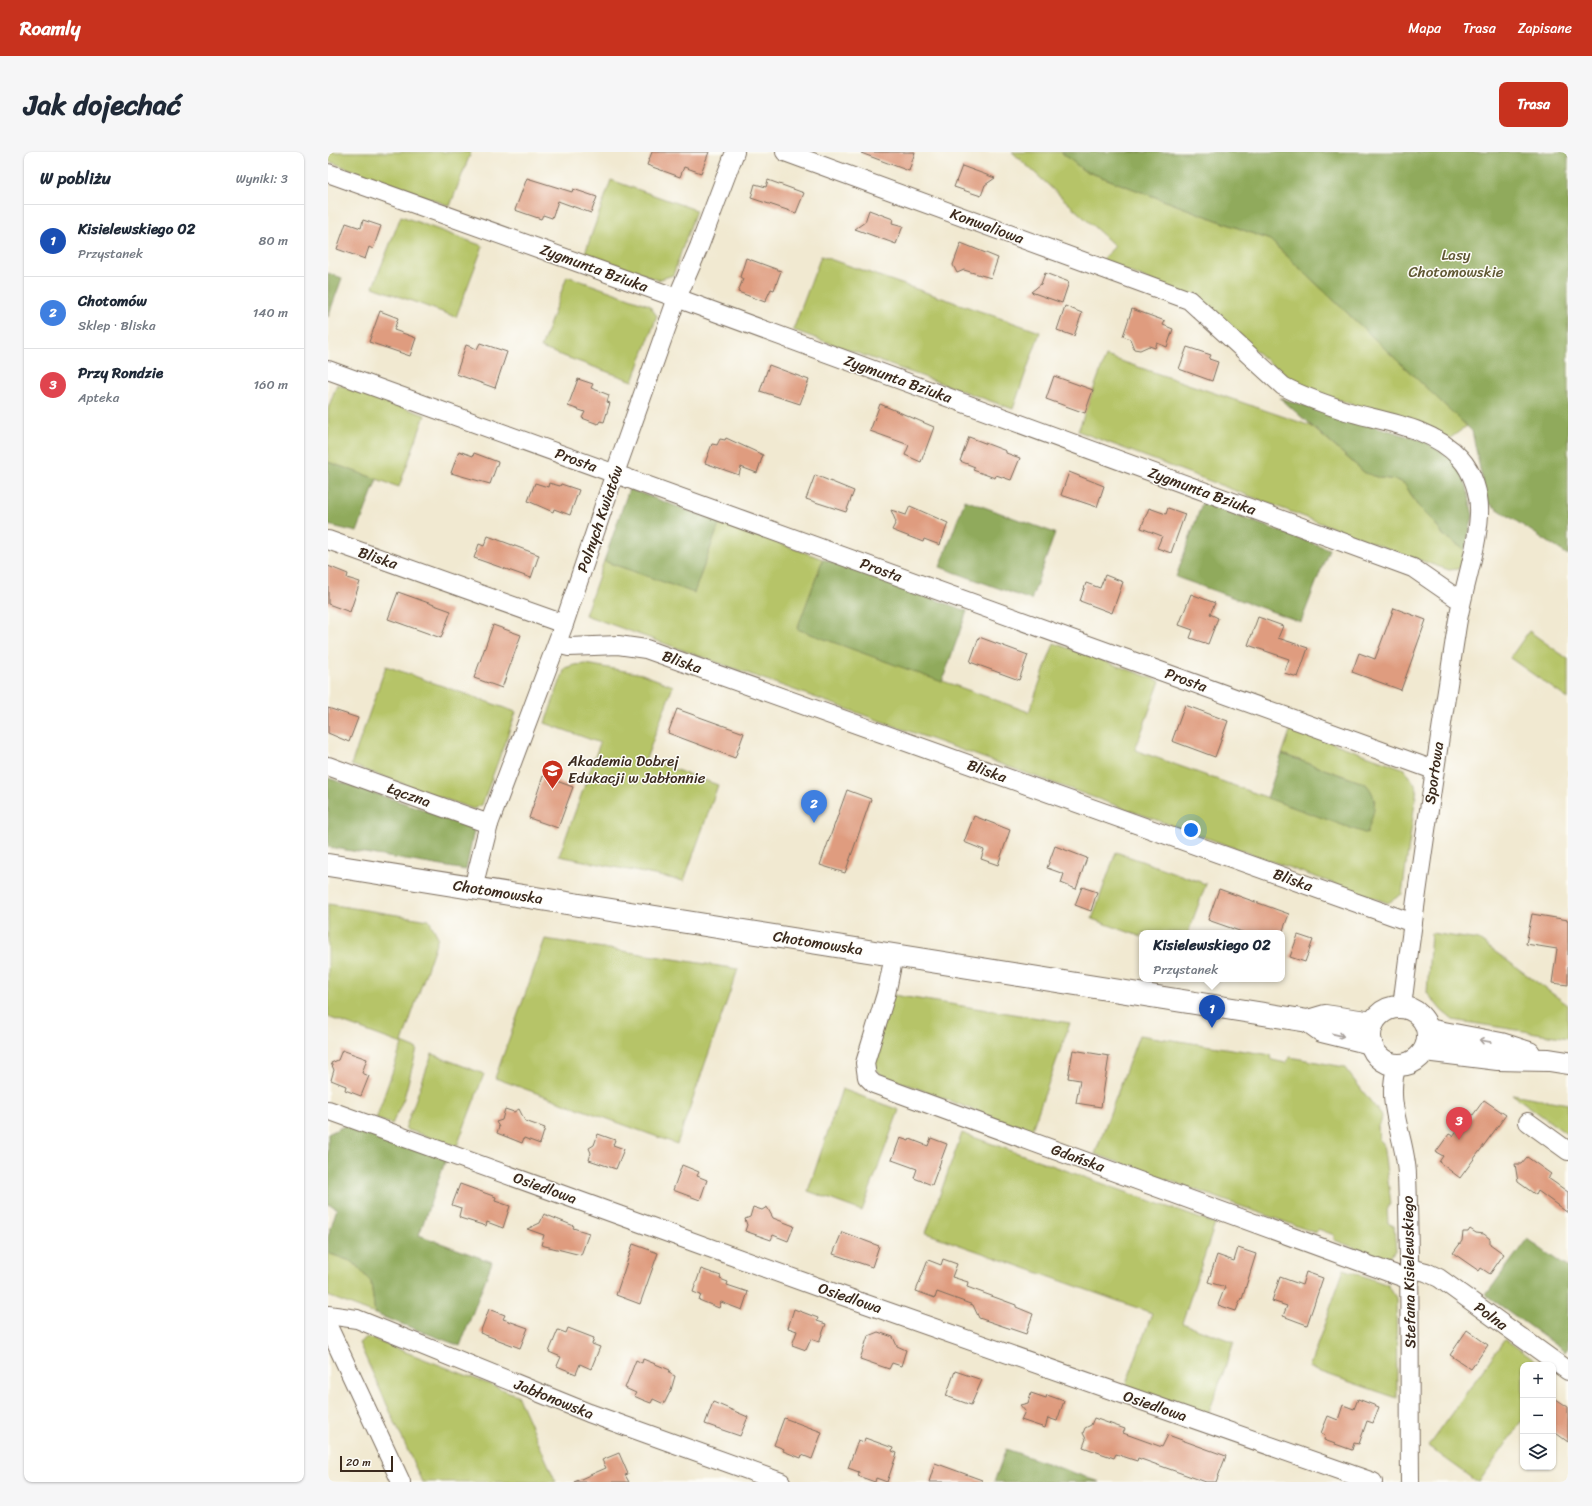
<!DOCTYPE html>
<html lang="pl">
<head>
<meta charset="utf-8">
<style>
  :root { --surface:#fff; --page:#f6f6f7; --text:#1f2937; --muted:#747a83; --line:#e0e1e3; --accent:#c8321e }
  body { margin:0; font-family:Sriracha,sans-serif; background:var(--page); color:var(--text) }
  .controls { position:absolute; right:12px; bottom:12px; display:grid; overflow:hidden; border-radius:8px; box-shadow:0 1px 3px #0004 }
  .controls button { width:36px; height:36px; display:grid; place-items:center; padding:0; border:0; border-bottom:1px solid var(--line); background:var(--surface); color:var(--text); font:20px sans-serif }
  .scale { position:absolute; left:12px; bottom:10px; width:53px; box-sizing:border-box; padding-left:4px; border:2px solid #3b2a1e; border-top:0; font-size:11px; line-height:14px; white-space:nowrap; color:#3b2a1e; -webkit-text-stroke:3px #fdfcf7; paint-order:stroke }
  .you { position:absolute; left:863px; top:678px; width:14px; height:14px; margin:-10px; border:3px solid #fff; border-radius:50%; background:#1a73e8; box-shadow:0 0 0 6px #1a73e833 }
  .badge { display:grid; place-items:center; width:26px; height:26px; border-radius:50%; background:var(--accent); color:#fff; font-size:13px; font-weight:700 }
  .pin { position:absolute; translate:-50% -33px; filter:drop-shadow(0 1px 2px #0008) }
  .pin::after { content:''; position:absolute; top:21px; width:14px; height:12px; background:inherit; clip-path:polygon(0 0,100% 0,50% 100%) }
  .popup { position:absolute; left:811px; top:778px; width:146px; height:52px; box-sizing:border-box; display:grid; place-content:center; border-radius:8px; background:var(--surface); filter:drop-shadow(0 1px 3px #0005); font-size:13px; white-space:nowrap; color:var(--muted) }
  .popup b { font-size:15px; color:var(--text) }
  .popup::after { content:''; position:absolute; left:50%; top:100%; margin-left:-8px; border:8px solid transparent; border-top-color:var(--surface) }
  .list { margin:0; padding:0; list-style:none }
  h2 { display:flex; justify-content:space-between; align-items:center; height:52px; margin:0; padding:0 16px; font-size:17px }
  h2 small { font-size:13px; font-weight:400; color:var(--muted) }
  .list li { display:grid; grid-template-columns:26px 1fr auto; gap:12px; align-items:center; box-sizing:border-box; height:72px; padding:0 16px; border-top:1px solid var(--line) }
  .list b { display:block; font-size:15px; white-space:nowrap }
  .list p { margin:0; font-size:13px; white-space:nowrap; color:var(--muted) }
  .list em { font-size:13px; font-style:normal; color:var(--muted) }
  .icon { flex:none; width:22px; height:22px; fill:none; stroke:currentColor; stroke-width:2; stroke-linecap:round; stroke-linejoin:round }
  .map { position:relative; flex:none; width:1240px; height:1330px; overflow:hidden; border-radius:8px }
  header { display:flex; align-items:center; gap:24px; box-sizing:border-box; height:56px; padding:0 20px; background:var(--accent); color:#fff }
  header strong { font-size:19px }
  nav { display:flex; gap:22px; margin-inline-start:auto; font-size:14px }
  .intro { display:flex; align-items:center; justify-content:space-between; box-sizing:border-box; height:96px; padding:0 24px }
  h1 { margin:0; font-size:28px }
  .button { padding:10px 18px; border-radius:8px; background:var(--accent); color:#fff; font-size:14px; font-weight:700 }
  main { display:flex; gap:24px; padding:0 24px }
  aside { flex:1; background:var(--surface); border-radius:8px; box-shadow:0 1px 3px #0004 }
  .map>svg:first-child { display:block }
  .green { fill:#b6c467; stroke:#787742 }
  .forest { fill:#90aa5c; stroke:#666a3d }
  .building { fill:#df9c7f }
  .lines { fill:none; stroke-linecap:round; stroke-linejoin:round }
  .minor-casing { stroke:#7b6d5d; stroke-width:20 }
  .tertiary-casing { stroke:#7b6d5d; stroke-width:24 }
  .minor { stroke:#fff; stroke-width:18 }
  .tertiary { stroke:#fff; stroke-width:22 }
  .oneway { stroke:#a79f9a }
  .labels { text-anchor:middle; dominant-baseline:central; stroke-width:3; stroke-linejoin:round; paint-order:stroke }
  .street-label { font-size:15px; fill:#3b2a1e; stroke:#fdfcf7 }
  .park-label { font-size:15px; fill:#605834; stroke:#fdfcf7 }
  .poi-label { font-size:15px; fill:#3b2a1e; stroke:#fdfcf7; text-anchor:start }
</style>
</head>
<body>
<header>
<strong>Roamly</strong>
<nav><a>Mapa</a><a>Trasa</a><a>Zapisane</a></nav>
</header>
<div class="intro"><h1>Jak dojechać</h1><a class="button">Trasa</a></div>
<main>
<aside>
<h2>W pobliżu<small>Wyniki: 3</small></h2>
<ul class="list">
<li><span class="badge" style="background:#1a4fb4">1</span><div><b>Kisielewskiego 02</b><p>Przystanek</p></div><em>80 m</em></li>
<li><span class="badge" style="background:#3f7fe0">2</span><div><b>Chotomów</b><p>Sklep · Bliska</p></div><em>140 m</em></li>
<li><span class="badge" style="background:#e0444e">3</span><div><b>Przy Rondzie</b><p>Apteka</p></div><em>160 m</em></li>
</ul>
</aside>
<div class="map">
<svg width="1240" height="1330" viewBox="0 0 1240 1330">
  <rect width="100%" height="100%" fill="#fdfcf7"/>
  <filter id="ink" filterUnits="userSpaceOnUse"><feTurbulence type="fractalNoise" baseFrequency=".025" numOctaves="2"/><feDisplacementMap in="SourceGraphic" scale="8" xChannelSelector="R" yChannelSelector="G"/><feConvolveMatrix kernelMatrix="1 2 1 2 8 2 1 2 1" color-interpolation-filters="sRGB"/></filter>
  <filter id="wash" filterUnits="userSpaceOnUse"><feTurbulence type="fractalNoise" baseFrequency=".012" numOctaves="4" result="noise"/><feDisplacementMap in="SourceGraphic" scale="16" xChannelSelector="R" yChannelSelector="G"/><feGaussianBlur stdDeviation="0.9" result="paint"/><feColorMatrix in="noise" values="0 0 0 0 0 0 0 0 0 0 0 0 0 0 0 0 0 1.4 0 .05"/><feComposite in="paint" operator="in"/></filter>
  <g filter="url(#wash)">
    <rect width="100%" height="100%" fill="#f1e9d1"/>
    <g class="green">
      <path d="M0 0H143L122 54 0 9Z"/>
      <path d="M684 0H733L755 18 942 88 1139 274 1121 287 972 234 955 223 869 147 776 110V106L787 94Z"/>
      <path d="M283 28 368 58 345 123 330 128 257 101Z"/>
      <path d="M73 64 155 94 128 165 45 135Z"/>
      <path d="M493 104 712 180 685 257 465 178Z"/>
      <path d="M239 124 321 153 329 164 305 229 213 196Z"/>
      <path d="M778 204 983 274 1037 321 1053 326 1068 328 1077 332 1089 353 1105 369 1115 383 1137 398 1133 413 1130 417 1121 418 1082 405 750 279Z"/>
      <path d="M9 232 97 263 71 335 0 310V257Z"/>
      <path d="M392 370 495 407 470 477 701 560 726 491 832 529 807 598 1038 681 1047 648 1038 632 954 602 963 576 1077 617 1089 636 1074 742 1060 751 257 463 276 409 366 440Z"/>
      <path d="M1201 479 1240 507V547L1182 506Z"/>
      <path d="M258 512 314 522 345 534 318 607 390 633 356 729 231 704 272 591 217 571 237 516 246 513Z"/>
      <path d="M58 514 188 560 154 653 145 657 23 613Z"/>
      <path d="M788 700 878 732 860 781H814V785L764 767Z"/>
      <path d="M0 752 101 768 110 785 74 891 89 897 76 946 64 972 48 967 74 892 0 865Z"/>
      <path d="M1103 781 1151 788 1240 853V886L1125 868 1114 859 1099 841Z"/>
      <path d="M217 787 410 817 349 992 167 926Z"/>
      <path d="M565 843 742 871 703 980 552 922 544 910Z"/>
      <path d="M811 883 943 903 944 908 958 911 962 905 1016 915 1054 964 1053 970 1050 973 1051 987 1055 991 1063 1052 1059 1055 1060 1071 1066 1074 1068 1099 1057 1107 1006 1088V1083L990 1077 988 1081 767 1002Z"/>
      <path d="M104 902 156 922 129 994 77 977Z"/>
      <path d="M514 937 571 958 534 1059 480 1039Z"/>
      <path d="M1184 942 1240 952V983Z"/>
      <path d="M634 981 887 1072 854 1171 906 1190 879 1266 797 1235 824 1161 598 1081Z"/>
      <path d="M0 1101 25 1110 43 1130 47 1162 0 1144Z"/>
      <path d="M1016 1117 1060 1133 1068 1146 1069 1246 981 1216Z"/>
      <path d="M39 1185 189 1243 228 1330H94L31 1191Z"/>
      <path d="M1177 1187 1213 1213H1195V1268L1151 1330H1150L1100 1294Z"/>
    </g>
    <g class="forest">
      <path d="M733 0H1240V403L1159 350 1144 279 942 88 755 18Z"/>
      <path d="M0 121 14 126 0 165Z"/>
      <path d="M952 246 1096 289 1124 307 1133 320 1139 335 1145 364 1137 398 1115 383 1105 369 1089 353 1077 332 1068 328 1053 326 1037 321Z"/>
      <path d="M0 310 49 327 29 380 0 373Z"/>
      <path d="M301 337 392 370 366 441 276 409Z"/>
      <path d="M637 348 727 381 703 448 612 415Z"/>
      <path d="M874 351 1001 397 973 470 848 425Z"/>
      <path d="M495 407 639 459 614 530 469 477Z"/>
      <path d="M954 602 1038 632C1053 648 1044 663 1039 682L939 646Z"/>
      <path d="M0 626 140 672 146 678 138 718 0 695Z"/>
      <path d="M18 973 118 1007 91 1083 164 1110 132 1194 47 1162 43 1130 25 1110 0 1101V1085L9 1056 0 1052V982Z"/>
      <path d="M1199 1087 1240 1116V1196L1237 1200 1158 1143Z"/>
      <path d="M678 1297 772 1330H666Z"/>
    </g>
    <g id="blocks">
      <g class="building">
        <path d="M324 0H381L373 21 356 15 352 25 319 13Z"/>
        <path d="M534 0H587L581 19 533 1Z"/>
        <path d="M634 14 667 26 657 33 653 44 626 35Z"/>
        <path d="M199 26 244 40 245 37 269 45 263 61 230 49 224 66 215 63 213 67 187 58Z"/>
        <path d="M440 28 476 41 468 61 423 46 427 32 438 35Z"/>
        <path d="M541 58 565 67 564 71 575 74 568 92 527 77 537 70Z"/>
        <path d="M35 68 53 74 45 97 41 95 37 107 9 97 18 71 33 76Z"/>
        <path d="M633 91 670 106 663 126 636 118 629 121 625 113Z"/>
        <path d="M418 106 453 119 446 138 443 137 437 150 410 140 415 127 412 125Z"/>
        <path d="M717 121 741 130 734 151 703 140 713 132Z"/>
        <path d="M737 154 754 161 746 184 729 178Z"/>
        <path d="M804 157 837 169 835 173 845 177 839 195 829 191 827 196 821 194 812 198 806 197 802 187 795 184Z"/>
        <path d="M52 159 70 166 66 178 88 186 82 204 41 190Z"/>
        <path d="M152 191 179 200 167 236 128 222 138 193 149 197Z"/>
        <path d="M859 195 883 203 881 207 890 210 884 229 851 217Z"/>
        <path d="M441 213 481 228 472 252 432 239Z"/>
        <path d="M726 224 765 238 757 261 718 247Z"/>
        <path d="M250 227 265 232 263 236 281 243 279 250 282 251 276 270 272 269 270 272 254 266 257 260 240 254Z"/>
        <path d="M552 252 606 275 593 310 577 303 581 293 542 279Z"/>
        <path d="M641 285 678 299V301L692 306 683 328 668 323 667 326 645 318 647 315 632 309Z"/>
        <path d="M398 286 435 303 429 321 413 315 411 323 377 311 384 292 389 293 392 287 397 288Z"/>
        <path d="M131 299 145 304 146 301 170 310 162 332 123 321Z"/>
        <path d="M741 320 776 334 769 355 733 343Z"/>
        <path d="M487 323 526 339 518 360 478 347Z"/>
        <path d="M207 331 220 335 221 331 232 334 233 332 251 338 242 363 226 357 225 360 200 349Z"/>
        <path d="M582 354 620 371 612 393 596 387 595 390 564 378 568 370 563 358 578 363Z"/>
        <path d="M821 356 838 362 840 356 857 362 843 401 829 396 834 384 813 376Z"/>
        <path d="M160 384 211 403 203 426 146 406 151 392 156 394Z"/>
        <path d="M0 414 20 422 19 426 32 430 22 460 0 452Z"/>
        <path d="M777 423 795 430 784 461 752 449 758 431 772 436Z"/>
        <path d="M70 440 123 459 113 486 60 467Z"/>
        <path d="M863 442 887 451 882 462 890 466 880 492 862 486 865 478 851 473Z"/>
        <path d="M1066 456 1098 468 1073 538 1024 520 1031 501 1047 507Z"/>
        <path d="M930 465 955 474 950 486 980 496 970 525 956 521 961 507 920 493Z"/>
        <path d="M165 473 193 483 174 536 146 526Z"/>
        <path d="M651 485 700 503 691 528 642 510Z"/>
        <path d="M857 553 900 569 887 605 844 589Z"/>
        <path d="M0 556 30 566 21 590 0 581Z"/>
        <path d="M349 557 416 581 407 606 340 581Z"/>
        <path d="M215 624 245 635 230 676 201 666Z"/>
        <path d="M519 638 543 647 517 721 492 713Z"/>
        <path d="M646 664 682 678 670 713 653 707 656 698 636 690Z"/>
        <path d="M727 694 759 706 748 737 733 731 736 722 719 716Z"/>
        <path d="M754 735 769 740 763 759 747 753Z"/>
        <path d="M891 737 961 762 954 781H917L880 768Z"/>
        <path d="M1204 762 1240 768V833L1224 831 1229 797 1198 792Z"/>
        <path d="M970 783 985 788 977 810 962 805Z"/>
        <path d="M14 898 39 907 34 921 41 924 33 944 17 938 18 934 3 928 6 918 3 911 10 908Z"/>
        <path d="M745 898 781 904 773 955 748 951 752 928 740 926Z"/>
        <path d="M1156 948 1178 963 1132 1026 1111 1010 1115 1004 1108 1000 1121 982 1125 984 1139 965 1142 967Z"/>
        <path d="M177 957 186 960 191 957 197 969 217 976 212 992 196 986 194 991 169 981 171 975 168 970 174 968Z"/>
        <path d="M270 982 287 988 285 993 296 997 288 1017 261 1008 263 1001 261 996 266 993Z"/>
        <path d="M572 986 581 989 582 987 600 994 603 986 619 992 604 1033 586 1026 589 1017 564 1008Z"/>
        <path d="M1199 1005 1223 1022 1220 1026 1240 1040V1061L1210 1039 1208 1043 1190 1030 1187 1012H1193Z"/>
        <path d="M354 1013 371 1020 369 1024 379 1028 372 1048 345 1038Z"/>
        <path d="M132 1032 168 1045 167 1049 182 1054 175 1076 159 1070 158 1074 132 1066 131 1064 133 1056 124 1053Z"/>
        <path d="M425 1055 434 1058 439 1055 445 1066 466 1074 460 1089 445 1083 443 1088 417 1079 419 1073 417 1067 422 1065Z"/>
        <path d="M216 1062 246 1074 245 1076 261 1081 253 1103 213 1093 216 1083 199 1077 212 1071Z"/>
        <path d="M1142 1077 1148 1081 1156 1082 1162 1087V1092L1176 1102 1162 1122 1153 1116 1151 1119 1125 1101 1134 1089 1135 1080H1140Z"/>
        <path d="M514 1080 551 1094 544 1115 505 1102Z"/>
        <path d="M305 1092 330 1101 312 1152 288 1143Z"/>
        <path d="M910 1096 928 1102 914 1147 913 1146 908 1159 890 1153 897 1135 880 1130 889 1103 906 1109Z"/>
        <path d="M615 1107 629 1112 624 1125 640 1130 639 1135 688 1153V1155L705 1162 698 1182 651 1166 645 1153 609 1140 607 1146 588 1139 600 1108 613 1113Z"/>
        <path d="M373 1117 393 1124 392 1127 400 1130 399 1133 420 1140 414 1158 393 1150 391 1156 371 1148 373 1143 365 1140Z"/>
        <path d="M978 1120 995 1126 979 1173 955 1164 959 1154 944 1149 952 1125 974 1133Z"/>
        <path d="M161 1157 177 1163 175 1167 200 1176 192 1196 152 1181Z"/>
        <path d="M466 1157 490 1166 489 1169 498 1172 491 1190 483 1187 478 1198 464 1193 469 1179 460 1176Z"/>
        <path d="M240 1176 266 1186 264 1192 272 1195 263 1217 252 1212 248 1222 229 1214 233 1205 221 1200 230 1178 238 1181Z"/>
        <path d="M1139 1178 1160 1193 1143 1217 1122 1203Z"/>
        <path d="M550 1180 565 1185 569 1194 578 1198 573 1214 564 1211 561 1217 532 1207 540 1184Z"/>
        <path d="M315 1207 342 1218 341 1221 347 1224 343 1238 336 1252 325 1247 323 1251 315 1248 306 1244 308 1241 297 1236 308 1208 314 1211Z"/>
        <path d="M627 1219 654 1228 643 1253 618 1244Z"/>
        <path d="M703 1241 718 1246 719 1243 736 1249 729 1269 720 1266 717 1276 693 1268 697 1259 692 1253 700 1251Z"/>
        <path d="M1225 1245 1240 1255V1290L1225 1279Z"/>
        <path d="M1030 1247 1051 1255 1045 1271 1039 1269 1031 1292 1026 1291 1024 1298 996 1288 997 1283 993 1281 1000 1264 1010 1268 1015 1253 1026 1257Z"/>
        <path d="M385 1250 420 1265 412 1284 377 1272Z"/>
        <path d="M456 1266 494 1280 484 1307 474 1303 473 1306 455 1299 456 1297 446 1293Z"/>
        <path d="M766 1266 797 1277 795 1281 834 1295 840 1283 898 1304 888 1330H878L810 1306 809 1309 788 1302 786 1306 755 1295 758 1287 755 1281 757 1276 763 1273Z"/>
        <path d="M537 1286 565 1296 564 1299 569 1301 559 1330 548 1326 547 1330 530 1324 531 1320 520 1316 530 1288 536 1290Z"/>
        <path d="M291 1301 300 1322 297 1323 301 1330H246L278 1316 274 1308Z"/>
        <path d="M607 1311 654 1328 653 1330H601Z"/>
      </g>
    </g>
  </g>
  <g filter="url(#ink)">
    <use href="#blocks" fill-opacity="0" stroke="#7b6d5d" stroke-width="1"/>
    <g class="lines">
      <defs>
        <g id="minor">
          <path d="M457 0 861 148 955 234C975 245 997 252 1018 259 1056 270 1104 275 1132 306 1145 320 1152 343 1151 362 1149 402 1133 441 1128 480 1109 605 1089 729 1074 855"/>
          <path d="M0 21 349 146 1085 416 1127 445 1133 447"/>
          <path d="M0 218 1106 618"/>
          <path d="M0 388 236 472"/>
          <path d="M229 492 241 495 290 493 318 497 1085 771"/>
          <path d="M0 614 161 672"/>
          <path d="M147 737 148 724 161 672 236 472 287 321 349 146 371 95 407 0"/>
          <path d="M566 804 558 842 537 911 539 925 546 932 1082 1128"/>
          <path d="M1069 913C1056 952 1078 986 1079 1023 1083 1125 1081 1228 1082 1330"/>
          <path d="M0 958 498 1138 1045 1330"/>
          <path d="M1200 970 1240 999"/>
          <path d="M1082 1116 1098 1120 1111 1126 1240 1219"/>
          <path d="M0 1163 29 1167 261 1261 453 1330"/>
          <path d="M0 1174 73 1330"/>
        </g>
        <g id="tertiary">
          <path d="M0 713 980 869 997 864 1045 871"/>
          <circle cx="1071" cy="884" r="29"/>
          <path d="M980 869 994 879 1043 891"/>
          <path d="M1100 878 1173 892 1201 901"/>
          <path d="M1097 898 1170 907 1221 908 1240 911"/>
        </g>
      </defs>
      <use href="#minor" class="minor-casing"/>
      <use href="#tertiary" class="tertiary-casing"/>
      <use href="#minor" class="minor"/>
      <use href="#tertiary" class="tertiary"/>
    </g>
    <defs><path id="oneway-shaft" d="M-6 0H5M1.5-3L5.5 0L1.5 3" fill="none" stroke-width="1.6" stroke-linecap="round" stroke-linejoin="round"/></defs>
    <g class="oneway">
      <use href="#oneway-shaft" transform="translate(1010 883) rotate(13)"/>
      <use href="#oneway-shaft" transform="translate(1157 889) rotate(-169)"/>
    </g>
  </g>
  <defs>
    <symbol id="school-pin" viewBox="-11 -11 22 30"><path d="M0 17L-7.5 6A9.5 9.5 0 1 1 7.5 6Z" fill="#c8321e" stroke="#fdfcf7"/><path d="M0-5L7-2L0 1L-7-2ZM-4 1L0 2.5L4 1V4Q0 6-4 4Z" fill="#fff"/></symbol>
  </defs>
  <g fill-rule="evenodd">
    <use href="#school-pin" x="212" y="606" width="25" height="34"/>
  </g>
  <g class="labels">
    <g class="street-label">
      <text transform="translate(659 74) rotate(20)">Konwaliowa</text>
      <text transform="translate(266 116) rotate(20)">Zygmunta Bziuka</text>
      <text transform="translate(570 227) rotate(20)">Zygmunta Bziuka</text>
      <text transform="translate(248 308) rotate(20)">Prosta</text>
      <text transform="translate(874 339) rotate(20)">Zygmunta Bziuka</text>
      <text transform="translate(272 367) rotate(-71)">Polnych Kwiatów</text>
      <text transform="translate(50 406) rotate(19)">Bliska</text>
      <text transform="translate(553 418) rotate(20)">Prosta</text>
      <text transform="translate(354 510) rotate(20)">Bliska</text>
      <text transform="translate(858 528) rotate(20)">Prosta</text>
      <text transform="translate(659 619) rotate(20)">Bliska</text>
      <text transform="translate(1106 621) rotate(-82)">Sportowa</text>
      <text transform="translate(81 643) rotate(20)">Łączna</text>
      <text transform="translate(965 728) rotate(20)">Bliska</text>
      <text transform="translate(170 740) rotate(9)">Chotomowska</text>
      <text transform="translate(490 791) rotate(9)">Chotomowska</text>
      <text transform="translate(750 1006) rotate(20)">Gdańska</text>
      <text transform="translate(217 1036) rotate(20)">Osiedlowa</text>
      <text transform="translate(1081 1120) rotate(-91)">Stefana Kisielewskiego</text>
      <text transform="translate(522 1146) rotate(19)">Osiedlowa</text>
      <text transform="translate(1163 1164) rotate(36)">Polna</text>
      <text transform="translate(226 1247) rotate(22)">Jabłonowska</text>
      <text transform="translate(827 1254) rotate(19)">Osiedlowa</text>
    </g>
    <g class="park-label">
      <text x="1128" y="103">Lasy<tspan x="1128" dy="17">Chotomowskie</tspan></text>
    </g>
    <g class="poi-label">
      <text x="240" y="609">Akademia Dobrej<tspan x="240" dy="17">Edukacji w Jabłonnie</tspan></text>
    </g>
  </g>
</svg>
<div class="controls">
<button>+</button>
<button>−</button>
<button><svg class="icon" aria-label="layers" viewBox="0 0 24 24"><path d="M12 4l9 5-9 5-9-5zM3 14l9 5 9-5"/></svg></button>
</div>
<div class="scale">20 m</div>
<div class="you"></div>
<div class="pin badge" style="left:884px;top:876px;background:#1a4fb4">1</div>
<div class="popup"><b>Kisielewskiego 02</b>Przystanek</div>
<div class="pin badge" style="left:486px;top:671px;background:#3f7fe0">2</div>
<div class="pin badge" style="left:1131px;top:988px;background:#e0444e">3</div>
</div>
</main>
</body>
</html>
